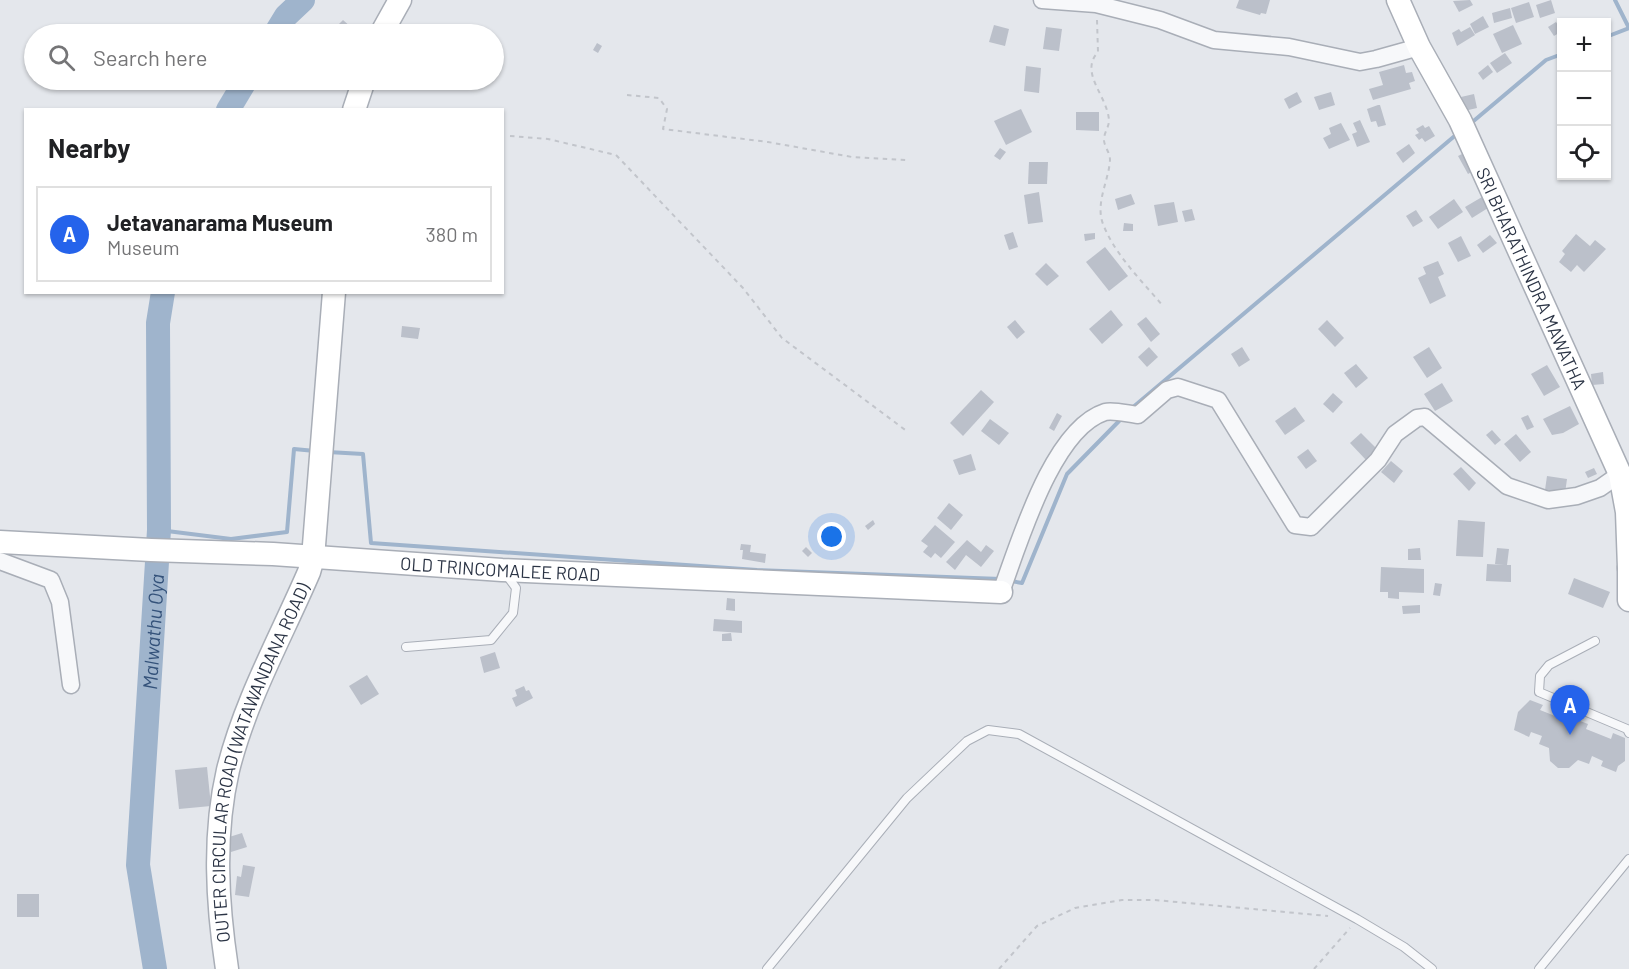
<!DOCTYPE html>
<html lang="en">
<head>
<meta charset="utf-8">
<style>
  :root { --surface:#fff; --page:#f2f2f2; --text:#202124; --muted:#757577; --line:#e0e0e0; --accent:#2563eb }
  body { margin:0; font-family:Barlow,sans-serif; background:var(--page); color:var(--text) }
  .controls { position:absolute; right:18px; top:18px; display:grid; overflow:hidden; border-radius:0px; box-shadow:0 2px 4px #0004 }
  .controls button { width:54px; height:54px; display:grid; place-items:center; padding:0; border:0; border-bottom:2px solid var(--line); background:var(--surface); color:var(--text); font:30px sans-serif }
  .you { position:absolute; left:832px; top:537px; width:21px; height:21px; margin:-15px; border:4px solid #fff; border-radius:50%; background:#1a73e8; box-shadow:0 0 0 9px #1a73e833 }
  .badge { display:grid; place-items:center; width:39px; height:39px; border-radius:50%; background:var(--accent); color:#fff; font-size:20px; font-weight:700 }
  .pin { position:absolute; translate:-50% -50px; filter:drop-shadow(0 2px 3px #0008) }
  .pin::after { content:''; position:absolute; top:32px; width:21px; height:18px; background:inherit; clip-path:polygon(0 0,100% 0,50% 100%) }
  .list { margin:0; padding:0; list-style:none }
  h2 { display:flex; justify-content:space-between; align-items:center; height:78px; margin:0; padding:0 24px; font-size:26px }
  h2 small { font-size:20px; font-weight:400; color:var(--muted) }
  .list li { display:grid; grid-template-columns:39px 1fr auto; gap:18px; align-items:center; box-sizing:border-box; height:96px; margin:0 12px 12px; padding:0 12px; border:2px solid var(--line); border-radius:0px }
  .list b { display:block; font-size:22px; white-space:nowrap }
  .list p { margin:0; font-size:20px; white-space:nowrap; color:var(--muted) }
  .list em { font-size:20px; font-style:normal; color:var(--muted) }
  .icon { flex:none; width:33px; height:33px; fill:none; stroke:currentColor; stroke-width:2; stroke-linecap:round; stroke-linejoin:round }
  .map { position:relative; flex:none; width:1629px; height:969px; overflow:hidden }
  .search { position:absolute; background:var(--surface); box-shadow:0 2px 4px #0004; left:24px; top:24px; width:480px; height:66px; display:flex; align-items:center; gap:15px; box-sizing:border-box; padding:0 21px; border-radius:33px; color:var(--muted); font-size:22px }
  .panel { position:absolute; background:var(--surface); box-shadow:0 2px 4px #0004; left:24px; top:108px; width:480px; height:186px; border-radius:0px }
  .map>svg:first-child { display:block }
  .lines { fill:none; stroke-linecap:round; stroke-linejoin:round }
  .stream { stroke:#9fb4cc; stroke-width:4 }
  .river { stroke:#9fb4cc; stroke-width:24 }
  .building { fill:#bbc0ca }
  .lane-casing { stroke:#a9aeb7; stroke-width:10 }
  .street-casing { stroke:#a9aeb7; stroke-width:19 }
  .secondary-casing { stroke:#a9aeb7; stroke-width:25 }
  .path { stroke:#c2c5cb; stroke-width:2; stroke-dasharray:4.5 4.5; stroke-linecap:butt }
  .lane { stroke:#f7f8fa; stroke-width:8 }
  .street { stroke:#f7f8fa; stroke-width:16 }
  .secondary { stroke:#fff; stroke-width:22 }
  .labels { text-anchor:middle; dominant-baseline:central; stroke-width:4.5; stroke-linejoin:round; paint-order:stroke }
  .street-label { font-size:18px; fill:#2b3445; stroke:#f4f6f9 }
  .water-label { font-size:20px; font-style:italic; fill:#34527a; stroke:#f4f6f9 }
</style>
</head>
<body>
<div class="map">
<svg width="1629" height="969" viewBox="0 0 1629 969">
  <rect width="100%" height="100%" fill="#e4e7ec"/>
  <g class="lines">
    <g class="stream">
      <path d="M1615 0 1629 28"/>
      <path d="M1606 37 1629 28"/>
      <path d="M1470 124 1546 60 1562 54"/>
      <path d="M1132 408 1457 134"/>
      <path d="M328 452 363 454 371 543 757 570 1001 579"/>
      <path d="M159 530 231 539 287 532 294 449 315 451"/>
      <path d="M1011 581 1022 583 1067 474 1123 417"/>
    </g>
    <g class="river">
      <path d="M275 34 286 16 303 0"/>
      <path d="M228 110 246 80"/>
      <path id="s1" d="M155 969 138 865 159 530 158 323 163 292"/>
    </g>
  </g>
  <g class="building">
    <path d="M1239 0H1270L1266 14 1261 13 1260 15 1236 8Z"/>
    <path d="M1470 0 1473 5 1459 12 1453 1Z"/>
    <path d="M1551 0 1555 13 1540 18 1536 5Z"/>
    <path d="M1529 2 1534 17 1516 23 1511 8Z"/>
    <path d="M1510 8 1512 18 1494 23 1492 13Z"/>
    <path d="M1483 16 1489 27 1475 34 1470 24Z"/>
    <path d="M343 20 352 28 347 34 336 27Z"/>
    <path d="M1556 22 1562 31 1554 36 1548 27Z"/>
    <path d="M994 25 1009 29 1005 46 989 42Z"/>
    <path d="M1513 25 1522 44 1502 53 1493 34Z"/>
    <path d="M1046 27 1062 29 1059 51 1043 49Z"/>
    <path d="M1470 27 1475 35 1457 46 1452 33 1459 29 1461 32Z"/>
    <path d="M597 43 602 46 598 53 593 50Z"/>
    <path d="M1505 53 1512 63 1497 73 1490 63Z"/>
    <path d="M1404 65 1406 73 1412 72 1415 81 1409 83 1411 89 1373 100 1369 89 1383 85 1379 72Z"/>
    <path d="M1488 65 1493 72 1483 80 1478 73Z"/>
    <path d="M1026 66 1041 68 1039 93 1024 91Z"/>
    <path d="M1297 92 1302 102 1289 109 1284 99Z"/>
    <path d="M1331 92 1335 105 1319 110 1314 97Z"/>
    <path d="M1474 94 1477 108 1464 111 1461 97Z"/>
    <path d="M1378 105H1380L1386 125 1378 127 1376 121 1371 122 1367 109Z"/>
    <path d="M1021 109 1032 132 1006 145 994 121Z"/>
    <path d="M1076 112H1099V131L1076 130Z"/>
    <path d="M1360 120 1370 142 1357 147 1352 134 1357 132 1353 123Z"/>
    <path d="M1341 123 1350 140 1329 149 1323 138 1331 134 1329 128Z"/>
    <path d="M1423 125 1425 128 1429 126 1435 136 1425 142 1422 138 1419 140 1415 135 1419 133 1416 129Z"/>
    <path d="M1409 144 1415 153 1403 163 1396 153Z"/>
    <path d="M1000 148 1006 152 1000 160 994 156Z"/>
    <path d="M1466 152 1475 170 1468 174 1458 156Z"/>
    <path d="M1029 162H1048L1047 184H1028Z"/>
    <path d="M1039 192 1043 222 1028 224 1024 195Z"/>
    <path d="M1131 194 1135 204 1118 210 1115 199Z"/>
    <path d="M1482 197 1488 208 1472 218 1465 207Z"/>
    <path d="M1454 199 1463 212 1438 229 1429 217Z"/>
    <path d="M1174 202 1178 222 1158 226 1154 205Z"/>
    <path d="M1192 209 1195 220 1185 222 1182 211Z"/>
    <path d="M1416 210 1423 221 1413 227 1406 216Z"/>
    <path d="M1124 223 1133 224V231H1123Z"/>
    <path d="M1013 232 1018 247 1009 250 1004 235Z"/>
    <path d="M1095 233V239L1085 241 1084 234Z"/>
    <path d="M1576 234 1590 246 1595 240 1606 249 1584 272 1577 265 1571 272 1559 262 1565 254 1562 251Z"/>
    <path d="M1490 235 1497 243 1483 253 1477 245Z"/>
    <path d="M1461 236 1471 256 1458 262 1448 243Z"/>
    <path d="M1105 247 1128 276 1109 291 1086 262Z"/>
    <path d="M1438 261 1444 274 1438 277 1446 296 1430 304 1418 278 1426 274 1423 267Z"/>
    <path d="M1046 263 1059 276 1047 286 1035 274Z"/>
    <path d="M1111 310 1123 325 1102 344 1089 329Z"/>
    <path d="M1146 317 1160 334 1151 342 1137 324Z"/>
    <path d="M1015 320 1025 332 1017 339 1007 327Z"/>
    <path d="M1327 320 1344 338 1335 347 1318 329Z"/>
    <path d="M402 326 420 328 418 339 401 337Z"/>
    <path d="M1149 347 1158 357 1147 367 1138 357Z"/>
    <path d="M1242 347 1250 360 1239 367 1231 354Z"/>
    <path d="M1429 347 1442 368 1427 378 1413 357Z"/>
    <path d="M1356 364 1368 378 1356 388 1344 373Z"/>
    <path d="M1547 365 1560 387 1544 396 1531 374Z"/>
    <path d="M1603 372 1604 384 1592 385 1591 374Z"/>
    <path d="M1442 383 1453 401 1435 411 1424 394Z"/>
    <path d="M981 390 994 402 963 436 950 423Z"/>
    <path d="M1333 393 1343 402 1333 413 1323 404Z"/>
    <path d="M1570 406 1579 424 1563 433 1552 435 1543 419Z"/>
    <path d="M1295 407 1305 421 1285 435 1275 421Z"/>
    <path d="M1057 413 1062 416 1054 431 1049 428Z"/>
    <path d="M1528 415 1534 427 1527 430 1521 418Z"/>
    <path d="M990 419 1009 433 999 445 981 431Z"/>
    <path d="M1492 430 1501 440 1495 445 1486 435Z"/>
    <path d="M1361 433 1377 449 1366 460 1350 443Z"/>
    <path d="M1516 434 1531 452 1520 462 1504 444Z"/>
    <path d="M1308 449 1317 461 1306 469 1297 457Z"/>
    <path d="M971 454 976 470 959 475 953 460Z"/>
    <path d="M1391 461 1403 471 1394 483 1381 472Z"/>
    <path d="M1461 467 1476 483 1469 491 1453 474Z"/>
    <path d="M1594 468 1597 474 1588 478 1585 472Z"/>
    <path d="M1547 476 1567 479 1565 493 1545 490Z"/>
    <path d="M949 503 963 515 951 530 937 518Z"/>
    <path d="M873 520 875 524 868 530 865 526Z"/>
    <path d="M1458 520 1485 522 1483 557 1456 556Z"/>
    <path d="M935 525 955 542 941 558 935 553 931 558 923 552 928 546 921 541Z"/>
    <path d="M967 540 981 552 986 545 994 551 981 567 966 555 955 570 946 562Z"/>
    <path d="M741 544 751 545 750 552 766 554 765 563 742 559 743 550H740Z"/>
    <path d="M806 547 812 553 808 557 802 551Z"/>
    <path d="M1420 548 1421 560H1408V549Z"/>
    <path d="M1497 548 1509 549 1507 565H1511V582L1486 581 1487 564 1504 565 1495 564Z"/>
    <path d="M1381 567 1424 569V593L1399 592V599L1388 598V592H1380Z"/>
    <path d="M1574 578 1610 592 1603 608 1568 594Z"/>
    <path d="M1435 583 1442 584 1440 596 1433 595Z"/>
    <path d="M727 598 735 599V611L726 610Z"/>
    <path d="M1420 605V613L1403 614 1402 606Z"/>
    <path d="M714 619 742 621V633L713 631Z"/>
    <path d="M731 633 732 641H722V634Z"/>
    <path d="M495 652 500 668 484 673 480 657Z"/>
    <path d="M367 675 379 694 361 705 349 686Z"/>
    <path d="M524 686 526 691 529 690 533 698 516 707 512 698 517 696 515 690Z"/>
    <path d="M1530 700 1543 705 1540 710 1565 720 1567 716 1588 724 1586 729 1611 739 1613 733 1625 738V761L1618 766 1616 772 1601 766 1603 761 1592 756 1589 764 1578 760 1569 768H1558L1550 761 1549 748 1539 744 1542 736 1531 732 1529 737 1514 730 1518 712Z"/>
    <path d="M207 767 211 806 179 809 175 770Z"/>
    <path d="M242 833 247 847 231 852 226 838Z"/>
    <path d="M243 865 255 867 249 897 235 895 237 876 241 877Z"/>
    <rect x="17" y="894" width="22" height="23"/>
  </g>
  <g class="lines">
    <defs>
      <g id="lane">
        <path d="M1595 641 1549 665 1540 676 1539 692 1627 729 1629 733"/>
        <path d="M406 647 491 640 513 613 516 588 505 573"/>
        <path d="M767 969 907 798 967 741 988 730 1019 734 1357 919 1404 947 1432 969"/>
        <path d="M1539 969 1629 859"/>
      </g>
      <g id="street">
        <path d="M1042 0 1096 4 1160 20 1214 40 1289 47 1360 62 1376 59 1419 47"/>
        <path d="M0 561 51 580 60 602 71 685"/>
        <path d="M1001 592C1019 544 1052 429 1105 412 1114 410 1128 414 1138 415L1167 390 1178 387 1218 400 1295 525 1311 527 1378 460 1395 434 1417 418 1425 417 1507 486 1548 500 1577 496 1600 488 1620 474"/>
      </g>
      <g id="secondary">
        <path id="s2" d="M1398 0 1419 47 1460 120 1620 474 1627 512 1629 568"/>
        <path d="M381 34 400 0"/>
        <path d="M354 110 364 80"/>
        <path id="s3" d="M0 542 151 550 273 554 502 570 1001 592"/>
        <path d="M1629 568V600"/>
        <path id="s4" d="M227 969C217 903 213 835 228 770 245 701 281 637 309 572L313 558 334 292"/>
      </g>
    </defs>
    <use href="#lane" class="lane-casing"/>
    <use href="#street" class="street-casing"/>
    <use href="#secondary" class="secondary-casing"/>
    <g class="path">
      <path d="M1097 20 1098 52C1079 73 1107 95 1109 120 1109 127 1105 131 1104 138 1103 145 1110 152 1110 160 1109 180 1095 203 1103 224 1115 255 1142 281 1163 306"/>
      <path d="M627 95 659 98 667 109 663 129 768 142 852 157 907 160"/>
      <path d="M510 136 548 139 616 155 743 288 782 338 908 432"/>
      <path d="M999 969 1037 926 1075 908 1122 900H1155L1328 916"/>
      <path d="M1314 969 1350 928"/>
    </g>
    <use href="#lane" class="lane"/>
    <use href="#street" class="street"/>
    <use href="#secondary" class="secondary"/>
  </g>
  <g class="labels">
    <g class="street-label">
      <text stroke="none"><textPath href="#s2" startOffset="309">SRI BHARATHINDRA MAWATHA</textPath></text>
      <text stroke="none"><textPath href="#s3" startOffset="501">OLD TRINCOMALEE ROAD</textPath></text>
      <text stroke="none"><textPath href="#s4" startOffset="214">OUTER CIRCULAR ROAD (WATAWANDANA ROAD)</textPath></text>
    </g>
    <g class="water-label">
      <text stroke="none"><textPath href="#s1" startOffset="339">Malwathu Oya</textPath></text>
    </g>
  </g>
</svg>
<div class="controls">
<button>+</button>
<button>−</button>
<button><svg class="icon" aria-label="locate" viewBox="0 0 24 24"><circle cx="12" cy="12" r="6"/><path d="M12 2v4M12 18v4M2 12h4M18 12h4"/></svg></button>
</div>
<div class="you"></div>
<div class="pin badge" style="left:1570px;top:735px">A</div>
<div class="search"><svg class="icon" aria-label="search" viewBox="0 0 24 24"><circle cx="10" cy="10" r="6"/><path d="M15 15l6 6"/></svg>Search here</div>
<section class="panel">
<h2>Nearby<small></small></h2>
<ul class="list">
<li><span class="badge">A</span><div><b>Jetavanarama Museum</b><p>Museum</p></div><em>380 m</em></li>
</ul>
</section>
</div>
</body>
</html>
